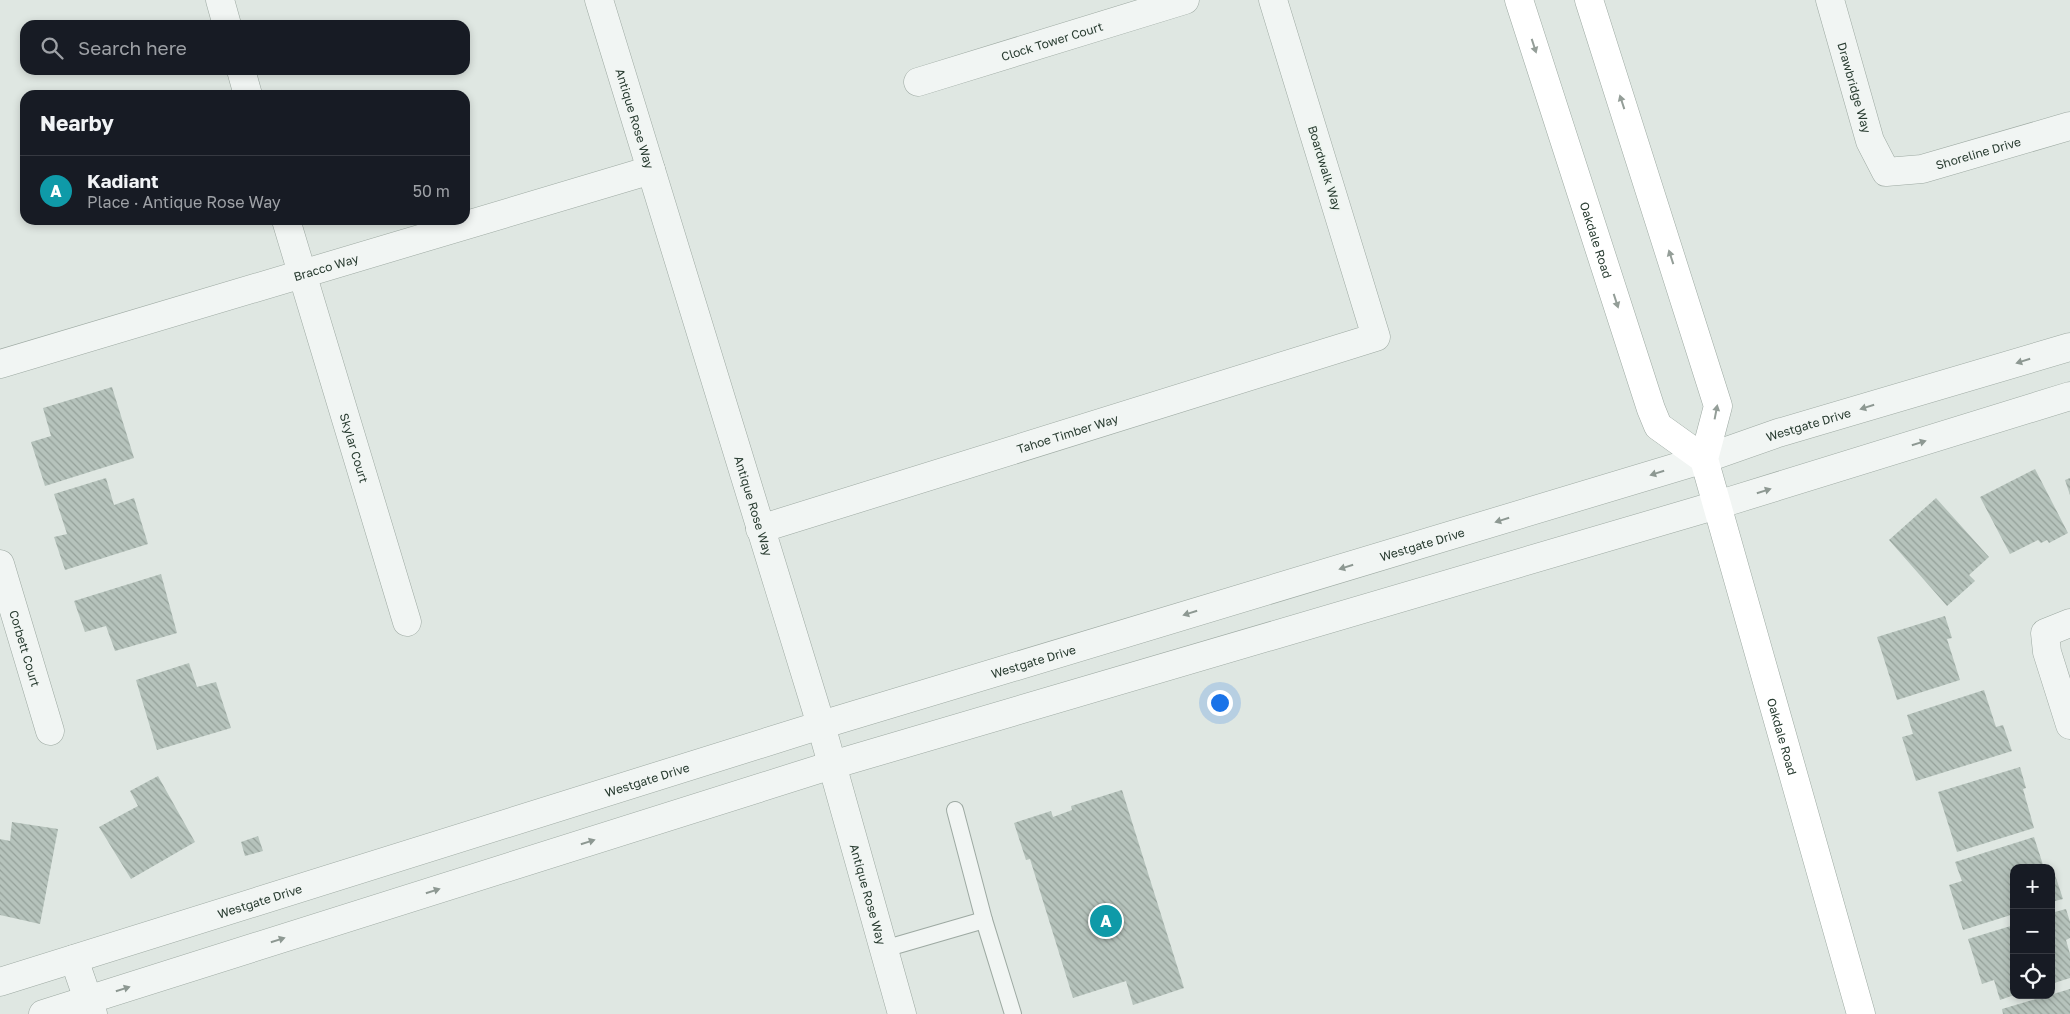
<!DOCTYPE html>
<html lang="en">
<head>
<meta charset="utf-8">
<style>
  :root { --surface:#171b24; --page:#20242c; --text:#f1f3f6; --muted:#9ea1a6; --line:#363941; --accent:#db2777 }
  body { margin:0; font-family:"Golos Text",sans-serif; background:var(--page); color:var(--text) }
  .controls { position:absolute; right:15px; bottom:15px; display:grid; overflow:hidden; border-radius:10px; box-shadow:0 2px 8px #0003 }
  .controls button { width:45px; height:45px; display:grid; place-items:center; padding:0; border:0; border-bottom:1px solid var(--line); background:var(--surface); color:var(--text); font:25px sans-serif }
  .you { position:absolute; left:1219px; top:702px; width:18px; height:18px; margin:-12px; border:4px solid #fff; border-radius:50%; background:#1a73e8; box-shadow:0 0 0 8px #1a73e833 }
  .badge { display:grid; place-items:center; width:32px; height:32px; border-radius:50%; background:var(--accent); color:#fff; font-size:16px; font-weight:700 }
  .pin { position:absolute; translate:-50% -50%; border:2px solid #fff; box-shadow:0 1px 5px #0006 }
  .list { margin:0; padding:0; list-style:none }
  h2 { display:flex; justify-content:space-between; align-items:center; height:65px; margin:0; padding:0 20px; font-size:21px }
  h2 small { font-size:16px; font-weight:400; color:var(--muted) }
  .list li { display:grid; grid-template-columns:32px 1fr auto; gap:15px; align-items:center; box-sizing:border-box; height:70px; padding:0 20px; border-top:1px solid var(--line) }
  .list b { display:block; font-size:19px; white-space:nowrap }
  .list p { margin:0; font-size:16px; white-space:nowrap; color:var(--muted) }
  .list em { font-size:16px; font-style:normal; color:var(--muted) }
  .icon { flex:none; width:28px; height:28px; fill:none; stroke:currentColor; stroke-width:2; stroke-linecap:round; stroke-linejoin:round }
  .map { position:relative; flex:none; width:2070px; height:1014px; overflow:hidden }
  .search { position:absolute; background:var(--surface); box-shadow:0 2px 8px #0003; left:20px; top:20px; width:450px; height:55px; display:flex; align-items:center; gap:12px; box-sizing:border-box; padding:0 18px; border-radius:15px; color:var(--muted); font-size:19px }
  .panel { position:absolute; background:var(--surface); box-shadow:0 2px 8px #0003; left:20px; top:90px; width:450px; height:135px; border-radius:15px }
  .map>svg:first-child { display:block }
  .building { fill:url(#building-back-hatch) }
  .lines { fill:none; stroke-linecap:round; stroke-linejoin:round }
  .service-casing { stroke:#9da9a2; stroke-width:18 }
  .minor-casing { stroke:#9da9a2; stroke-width:29 }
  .tertiary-casing { stroke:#9da9a2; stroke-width:29 }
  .secondary-casing { stroke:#9da9a2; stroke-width:29 }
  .service { stroke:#f1f5f3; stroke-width:16 }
  .minor { stroke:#f1f5f3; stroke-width:28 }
  .tertiary { stroke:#f1f5f3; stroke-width:28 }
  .secondary { stroke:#fff; stroke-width:28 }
  .oneway { fill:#949e98 }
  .oneway2 { fill:#8d9892 }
  .labels { text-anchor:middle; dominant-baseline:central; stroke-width:4; stroke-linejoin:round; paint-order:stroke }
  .street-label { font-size:12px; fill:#293c31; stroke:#eef5f0 }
</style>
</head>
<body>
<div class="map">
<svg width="2070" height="1014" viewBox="0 0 2070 1014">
  <defs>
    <pattern id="building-back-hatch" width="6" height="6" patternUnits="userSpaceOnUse" patternTransform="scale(1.25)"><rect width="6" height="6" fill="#b6c3bc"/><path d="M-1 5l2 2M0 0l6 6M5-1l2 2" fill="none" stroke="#94a099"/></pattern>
  </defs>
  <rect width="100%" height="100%" fill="#dfe7e2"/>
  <g class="building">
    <path d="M112 387 134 458 45 486 31 442 51 436 43 408Z"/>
    <path d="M2035 469 2068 533 2049 543 2047 540 2041 543 2038 540 2010 554 1980 497Z"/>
    <path d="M106 478 114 505 134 498 148 544 65 570 54 537 67 534 54 494Z"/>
    <path d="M2070 478V495L2065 480Z"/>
    <path d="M1936 498 1989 557 1969 575 1975 581 1947 606 1889 540Z"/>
    <path d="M161 574 177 633 115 651 106 626 85 632 74 601Z"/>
    <path d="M1945 616 1952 638 1947 639 1960 680 1897 700 1877 637Z"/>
    <path d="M189 663 197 687 216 682 231 728 157 750 136 680Z"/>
    <path d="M1984 690 1996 727 2003 725 2012 751 1916 781 1902 737 1913 734 1907 715Z"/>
    <path d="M2020 767 2026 788 2023 789 2034 828 1957 852 1938 792Z"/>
    <path d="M158 776 195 842 131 879 99 827 138 806 130 791Z"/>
    <path d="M1122 790 1184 988 1133 1005 1126 981 1073 998 1030 859 1026 860 1014 823 1051 811 1053 817 1072 810 1071 806Z"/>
    <path d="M12 822 58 829 40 924 0 915V839L10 841Z"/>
    <path d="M258 836 263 851 245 856 241 842Z"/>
    <path d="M2034 837 2044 868H2014V914L1963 930 1949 885 1962 881 1955 862Z"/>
    <path d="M2054 872 2063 899 2051 902V873Z"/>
    <path d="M2066 909 2070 922V938L2066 940 2070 954V978L2051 984V913Z"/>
    <path d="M2014 925V995L2000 1000 1994 980 1982 984 1968 939Z"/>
    <path d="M2070 989V1014H2003L2002 1009Z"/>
  </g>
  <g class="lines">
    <defs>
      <g id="service">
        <path d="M984 920 1013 1014"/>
        <path d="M884 949 984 920 955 810"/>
      </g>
      <g id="minor">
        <path d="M220 0 227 25"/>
        <path id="s1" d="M599 0 821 725 902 1014"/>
        <path id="s2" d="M1830 0 1870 141 1886 172 1922 169 2070 126"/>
        <path d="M241 70 248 95"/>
        <path id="s3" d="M918 82 1185 0"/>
        <path id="s4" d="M286 220 407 622"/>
        <path id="s5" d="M0 364 651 170"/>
        <path id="s6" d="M1704 459 1778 433 2070 347"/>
        <path d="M1717 505 2070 396"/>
        <path id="s7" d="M760 529 1376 337 1273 0"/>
        <path id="s8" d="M0 564 50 731"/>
        <path d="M2070 623 2045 633 2047 652 2070 725"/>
        <path d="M74 959 93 1014"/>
      </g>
      <g id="tertiary">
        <path id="s9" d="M0 982 821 725 1704 459"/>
        <path d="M43 1014 832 765 1717 505"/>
      </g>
      <g id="secondary">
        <path id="s10" d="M1519 0 1651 409 1658 426 1704 459"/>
        <path id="s11" d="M1589 0 1718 406 1704 459 1861 1014"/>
      </g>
    </defs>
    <use href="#service" class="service-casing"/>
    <use href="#minor" class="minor-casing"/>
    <use href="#tertiary" class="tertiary-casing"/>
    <use href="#secondary" class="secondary-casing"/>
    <use href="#service" class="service"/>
    <use href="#minor" class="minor"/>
    <use href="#tertiary" class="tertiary"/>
    <use href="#secondary" class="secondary"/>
  </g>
  <defs><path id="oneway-solid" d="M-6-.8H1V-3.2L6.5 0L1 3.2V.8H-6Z" transform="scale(1.25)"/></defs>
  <g class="oneway">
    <use href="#oneway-solid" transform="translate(1534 46) rotate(72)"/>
    <use href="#oneway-solid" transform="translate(1622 102) rotate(-108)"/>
    <use href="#oneway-solid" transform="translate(1671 257) rotate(-108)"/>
    <use href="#oneway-solid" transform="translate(1616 301) rotate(72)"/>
    <use href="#oneway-solid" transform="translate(1716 412) rotate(-79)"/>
  </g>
  <g class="oneway2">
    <use href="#oneway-solid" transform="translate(2023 361) rotate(163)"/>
    <use href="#oneway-solid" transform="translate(1867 407) rotate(163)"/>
    <use href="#oneway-solid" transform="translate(1919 443) rotate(-17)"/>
    <use href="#oneway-solid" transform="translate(1657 473) rotate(163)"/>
    <use href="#oneway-solid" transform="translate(1764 491) rotate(-17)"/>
    <use href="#oneway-solid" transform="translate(1502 520) rotate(163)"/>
    <use href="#oneway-solid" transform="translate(1346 567) rotate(163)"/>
    <use href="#oneway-solid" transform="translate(1190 613) rotate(163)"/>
    <use href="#oneway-solid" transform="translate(588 842) rotate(-18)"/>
    <use href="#oneway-solid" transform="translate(433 891) rotate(-18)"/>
    <use href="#oneway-solid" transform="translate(278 940) rotate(-18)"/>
    <use href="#oneway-solid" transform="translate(123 989) rotate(-18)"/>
  </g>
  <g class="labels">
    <g class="street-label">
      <text stroke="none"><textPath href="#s3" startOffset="140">Clock Tower Court</textPath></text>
      <text stroke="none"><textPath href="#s2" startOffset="91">Drawbridge Way</textPath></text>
      <text stroke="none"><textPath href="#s1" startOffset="124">Antique Rose Way</textPath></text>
      <text stroke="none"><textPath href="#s2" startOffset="276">Shoreline Drive</textPath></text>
      <text transform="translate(1325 168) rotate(73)">Boardwalk Way</text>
      <text stroke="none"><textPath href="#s10" startOffset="252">Oakdale Road</textPath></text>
      <text stroke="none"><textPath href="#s5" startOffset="340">Bracco Way</textPath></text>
      <text stroke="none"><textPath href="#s6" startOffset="110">Westgate Drive</textPath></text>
      <text stroke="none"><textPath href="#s7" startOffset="322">Tahoe Timber Way</textPath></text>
      <text stroke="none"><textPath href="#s4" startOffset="238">Skylar Court</textPath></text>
      <text stroke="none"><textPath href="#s1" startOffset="529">Antique Rose Way</textPath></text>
      <text stroke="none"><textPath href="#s9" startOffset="1488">Westgate Drive</textPath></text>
      <text stroke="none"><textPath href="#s8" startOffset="88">Corbett Court</textPath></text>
      <text stroke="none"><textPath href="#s9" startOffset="1082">Westgate Drive</textPath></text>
      <text stroke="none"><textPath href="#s11" startOffset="769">Oakdale Road</textPath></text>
      <text stroke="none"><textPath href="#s9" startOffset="678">Westgate Drive</textPath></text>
      <text stroke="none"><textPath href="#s1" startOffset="934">Antique Rose Way</textPath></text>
      <text stroke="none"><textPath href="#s9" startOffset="272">Westgate Drive</textPath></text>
    </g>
  </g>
</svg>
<div class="controls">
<button>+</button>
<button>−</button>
<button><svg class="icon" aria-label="locate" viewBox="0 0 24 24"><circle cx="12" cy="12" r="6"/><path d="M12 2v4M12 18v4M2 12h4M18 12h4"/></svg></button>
</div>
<div class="you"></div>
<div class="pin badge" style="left:1106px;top:921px;background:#0f9aa8">A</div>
<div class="search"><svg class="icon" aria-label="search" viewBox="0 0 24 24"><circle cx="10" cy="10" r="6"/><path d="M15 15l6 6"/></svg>Search here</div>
<section class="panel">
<h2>Nearby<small></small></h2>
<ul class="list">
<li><span class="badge" style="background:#0f9aa8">A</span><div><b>Kadiant</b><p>Place · Antique Rose Way</p></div><em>50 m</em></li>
</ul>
</section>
</div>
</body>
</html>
